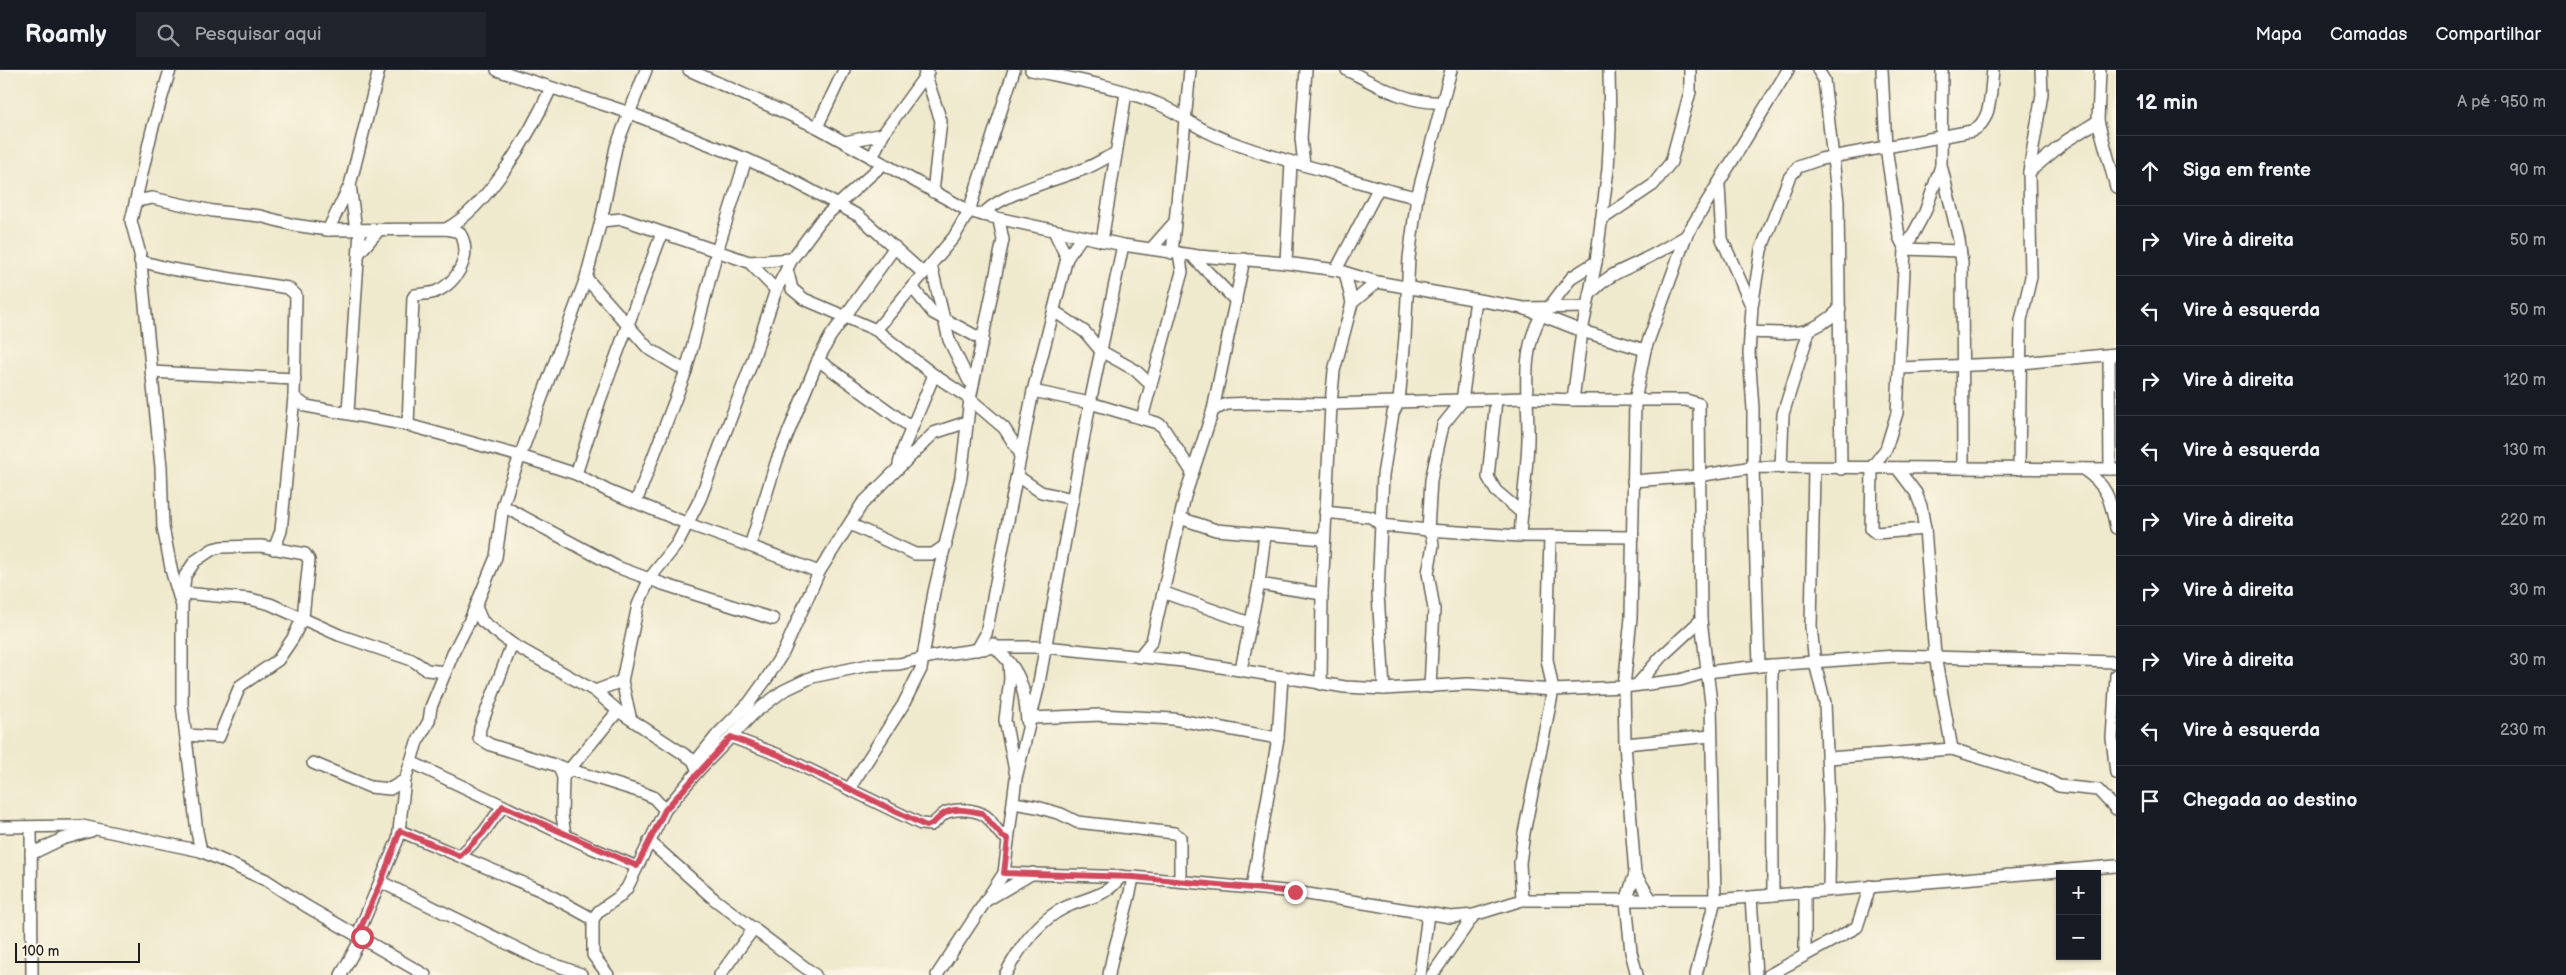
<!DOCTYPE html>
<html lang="pt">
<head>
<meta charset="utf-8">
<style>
  :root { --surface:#171b24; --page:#20242c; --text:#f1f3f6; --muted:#9ea1a6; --line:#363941 }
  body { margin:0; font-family:"Balsamiq Sans",sans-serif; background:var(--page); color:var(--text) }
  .controls { position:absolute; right:15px; bottom:15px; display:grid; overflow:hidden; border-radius:0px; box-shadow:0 1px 4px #0004 }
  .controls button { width:45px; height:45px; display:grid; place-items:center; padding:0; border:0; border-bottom:1px solid var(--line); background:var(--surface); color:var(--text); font:25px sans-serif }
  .scale { position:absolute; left:15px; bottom:12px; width:125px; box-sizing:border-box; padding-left:5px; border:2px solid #1c1c1c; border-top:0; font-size:14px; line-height:18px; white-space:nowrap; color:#1c1c1c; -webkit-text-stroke:4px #fcf5e5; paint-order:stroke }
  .stop { position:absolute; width:15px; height:15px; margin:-11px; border:4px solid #d1495b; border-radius:50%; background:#fff }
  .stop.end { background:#d1495b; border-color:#fff; box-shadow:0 1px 5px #0008 }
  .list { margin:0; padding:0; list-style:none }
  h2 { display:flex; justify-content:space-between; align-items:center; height:65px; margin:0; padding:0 20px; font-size:21px }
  h2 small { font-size:16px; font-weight:400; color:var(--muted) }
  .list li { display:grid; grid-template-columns:32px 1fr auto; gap:15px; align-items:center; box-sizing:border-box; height:70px; padding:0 20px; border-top:1px solid var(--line) }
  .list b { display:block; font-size:19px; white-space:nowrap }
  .list em { font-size:16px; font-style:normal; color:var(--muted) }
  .icon { flex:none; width:28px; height:28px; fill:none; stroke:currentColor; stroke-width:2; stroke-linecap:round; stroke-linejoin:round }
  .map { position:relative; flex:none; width:2116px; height:905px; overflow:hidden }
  header { display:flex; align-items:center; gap:30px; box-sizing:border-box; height:70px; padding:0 25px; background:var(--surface); border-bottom:1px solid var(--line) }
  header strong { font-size:24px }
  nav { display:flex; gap:28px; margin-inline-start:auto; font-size:18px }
  .search { width:350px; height:45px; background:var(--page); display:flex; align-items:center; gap:12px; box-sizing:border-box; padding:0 18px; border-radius:0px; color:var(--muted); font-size:19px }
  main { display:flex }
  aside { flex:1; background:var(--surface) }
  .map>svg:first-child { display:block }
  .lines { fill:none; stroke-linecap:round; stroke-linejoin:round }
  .minor-casing { stroke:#66645a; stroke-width:14 }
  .minor { stroke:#fff; stroke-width:11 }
  .route { stroke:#d1495b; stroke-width:6 }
</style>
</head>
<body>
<header>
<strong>Roamly</strong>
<div class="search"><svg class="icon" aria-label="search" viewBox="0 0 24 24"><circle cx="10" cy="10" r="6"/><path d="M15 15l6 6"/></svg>Pesquisar aqui</div>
<nav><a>Mapa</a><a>Camadas</a><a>Compartilhar</a></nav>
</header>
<main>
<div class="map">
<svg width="2116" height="905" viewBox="0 0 2116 905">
  <rect width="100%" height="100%" fill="#fcf5e5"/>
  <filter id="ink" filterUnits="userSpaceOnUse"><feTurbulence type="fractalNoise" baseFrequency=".02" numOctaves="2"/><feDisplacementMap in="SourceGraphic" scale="10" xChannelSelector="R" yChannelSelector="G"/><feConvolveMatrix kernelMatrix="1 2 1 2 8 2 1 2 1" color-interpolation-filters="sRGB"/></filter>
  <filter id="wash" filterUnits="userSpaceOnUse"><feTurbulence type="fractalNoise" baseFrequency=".0096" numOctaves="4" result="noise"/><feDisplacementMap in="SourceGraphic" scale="20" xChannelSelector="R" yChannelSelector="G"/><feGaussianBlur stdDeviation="1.12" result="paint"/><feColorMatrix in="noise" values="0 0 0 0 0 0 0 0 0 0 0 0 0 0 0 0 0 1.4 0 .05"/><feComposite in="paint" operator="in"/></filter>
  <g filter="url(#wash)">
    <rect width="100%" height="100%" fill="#efe9cd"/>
  </g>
  <g filter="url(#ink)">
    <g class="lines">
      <defs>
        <g id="minor">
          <path d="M170 0 152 60 131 151 140 184 161 397 163 457 172 503 181 533"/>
          <path d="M497 0 630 43 746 89 786 107 859 146 923 203"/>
          <path d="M689 0 817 57 969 141 983 145 1123 175 1198 186 1286 193 1336 200 1377 212 1523 238 1582 261 1645 280"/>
          <path d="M924 0 941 51 933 122"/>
          <path d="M1031 0C1073 9 1116 16 1156 33 1174 40 1189 53 1206 61 1242 79 1283 89 1321 100 1353 110 1384 121 1417 127"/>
          <path d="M1347 0C1377 15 1407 34 1442 32"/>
          <path d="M1818 0 1824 10 1838 132 1841 399"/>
          <path d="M1882 0 1886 77 1899 167 1905 179 1897 343 1886 379 1872 397 1871 459 1876 463 1925 459"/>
          <path d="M1942 0 1941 95 1959 170 1962 193 1963 398"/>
          <path d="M2100 0 2098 51 2116 117"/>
          <path d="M817 57 844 0"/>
          <path d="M845 72 883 64"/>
          <path d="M872 88 883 64 928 2"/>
          <path d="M1304 95 1301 68 1306 0"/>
          <path d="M2029 102 2066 71 2098 51"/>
          <path d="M350 115 356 160"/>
          <path d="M1719 116 1722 169 1751 235"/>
          <path d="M136 131 152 128 213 141 260 146 294 155 328 160 446 159 459 162C474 183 458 213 435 222 429 224 422 224 415 225L413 228 408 355"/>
          <path d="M983 145C998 124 1059 109 1084 99 1095 95 1105 88 1116 83"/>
          <path d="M1601 150 1653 115 1671 92 1690 22V0"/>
          <path d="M601 151 622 149 749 192 792 189"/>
          <path d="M446 159C489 136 531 62 551 18"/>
          <path d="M328 160 350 115 379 0"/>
          <path d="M1055 163 1067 188"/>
          <path d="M1102 171 1126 23"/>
          <path d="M1151 179 1174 153"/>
          <path d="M1905 179 1925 142 1941 96"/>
          <path d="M1905 179 1960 181"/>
          <path d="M360 182 379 160"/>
          <path d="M1172 183 1190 0"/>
          <path d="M1195 189 1236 231"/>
          <path d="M140 191 171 199 288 218 296 225 294 327 281 461 274 479"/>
          <path d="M749 192 776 220"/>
          <path d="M1286 193 1291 92"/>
          <path d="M931 195 949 270 969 311"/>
          <path d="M787 199 792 219 804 229 876 260 934 305 970 329 1004 358 1020 383"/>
          <path d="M1336 200 1378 119"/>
          <path d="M586 208 648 278 686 301"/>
          <path d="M912 217 933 243 983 270"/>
          <path d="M1590 224C1609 203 1621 202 1645 189 1659 182 1672 174 1686 166"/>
          <path d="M1352 233 1377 212"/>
          <path d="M1550 236 1572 207 1596 192"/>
          <path d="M1525 238 1587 237"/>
          <path d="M1054 241 1085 262 1101 281 1135 300 1150 314"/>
          <path d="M876 260 954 167 969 141 1014 0"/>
          <path d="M1750 262C1789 263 1810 269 1840 239"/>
          <path d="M2109 285 2110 399"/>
          <path d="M818 290 912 358"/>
          <path d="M1900 298 2021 293 2116 284"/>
          <path d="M151 302 295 309"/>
          <path d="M1033 321 1090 333 1157 353 1162 356 1192 402"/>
          <path d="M294 327 306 336 408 355 520 386 576 404 608 421 688 454 750 476 777 390 818 290 830 267 895 177"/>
          <path d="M1496 330 1488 407 1496 421 1522 443"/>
          <path d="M1573 330 1582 261 1596 192 1608 99 1610 59 1609 0"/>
          <path d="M1213 340 1227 334 1258 333 1331 334 1526 328 1573 330H1686L1699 334 1701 550 1711 633 1715 830 1696 905"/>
          <path d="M348 342 360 160"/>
          <path d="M1142 348 1182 202 1179 183"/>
          <path d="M899 394 903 379 934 305"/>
          <path d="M1781 398 1783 344 1809 261"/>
          <path d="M1897 398 1916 423 1921 436 1925 459 1935 586 1952 679"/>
          <path d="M1814 399 1811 557 1815 593 1825 633 1830 756 1829 820"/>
          <path d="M2019 399 2021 250 2031 207 2029 102 2042 24 2041 0"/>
          <path d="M2083 399C2108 416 2110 429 2116 458"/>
          <path d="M576 404 600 330 662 163"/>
          <path d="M1017 406 1041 422 1073 429"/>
          <path d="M1633 411 1698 406 1753 397 2116 399"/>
          <path d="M636 432 686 301 717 181 746 89"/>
          <path d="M503 436 617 497 663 514 773 549"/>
          <path d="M1325 442 1371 447 1381 455 1428 460 1520 466 1633 467"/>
          <path d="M1180 448 1216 460 1324 469"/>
          <path d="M850 454 915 484H933L946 475"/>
          <path d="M1520 466C1522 434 1527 402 1528 370 1529 329 1519 284 1541 246"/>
          <path d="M750 476 819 502"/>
          <path d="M1259 514 1322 524"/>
          <path d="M184 523 250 529 270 534 339 565 412 590 427 600 446 602"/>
          <path d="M1165 523 1250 553"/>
          <path d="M476 537 482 551 512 574 595 621 618 641 693 690 698 701"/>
          <path d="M512 574 480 658 479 668 491 675 641 722 653 727 665 740"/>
          <path d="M993 574C998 581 1004 586 1009 592 1024 610 1025 628 1027 651"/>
          <path d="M977 580 986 564 1033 321 1067 188 1081 168"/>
          <path d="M1139 587 1152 571 1185 426 1213 340 1244 189"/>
          <path d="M1009 592 1010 609 1005 650 1016 706"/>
          <path d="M1772 595 1773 825"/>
          <path d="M1759 596 1753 397V339L1749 283 1752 237 1761 180 1789 108 1798 97 1821 89 1972 61C1993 51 1990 20 1993 0"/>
          <path d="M1241 599 1259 514 1265 464"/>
          <path d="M2116 605 2112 668 2116 703"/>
          <path d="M1321 614 1322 524 1331 334 1334 301 1352 233 1345 202"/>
          <path d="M1637 615 1661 587 1701 550"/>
          <path d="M1430 617 1434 539 1428 503 1433 475 1432 467 1428 460 1431 410 1443 355 1462 331 1476 230"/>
          <path d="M1384 619 1378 524 1383 405 1393 343 1399 331 1405 267 1409 188 1417 127 1451 0"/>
          <path d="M595 621 622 611"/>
          <path d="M630 646 622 611 638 535 650 508 677 474 700 429 752 292 776 220 792 189 821 150 883 94"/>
          <path d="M1032 648 1100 645 1173 649 1278 668"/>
          <path d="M187 665 219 667 240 616 278 590 293 568 303 547 309 490 305 484 261 476 221 477 213 479 195 491 185 506 182 535V634L197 762 201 781"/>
          <path d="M731 667 779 685 921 754 931 755C937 751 941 745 947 742 959 738 980 739 989 749 995 757 999 765 1008 769"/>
          <path d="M1625 674 1711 666"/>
          <path d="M1828 688 1952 679 2044 708 2059 716 2098 720 2116 739"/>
          <path d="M697 690 718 664 749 633 767 608 784 581 819 502 862 434 934 363 967 352"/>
          <path d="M411 692 592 778 637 797"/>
          <path d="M313 693 370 717 390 719 405 710"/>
          <path d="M560 700 563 707 562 745 565 765"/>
          <path d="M563 707 618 641"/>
          <path d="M849 719 903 635 921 599 934 522 961 407 970 329 1003 170 999 150"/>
          <path d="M1014 733 1037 737 1061 744 1077 752 1174 763 1180 767V810"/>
          <path d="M0 757 82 756 201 781 266 810 306 836 425 905"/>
          <path d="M31 757 32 905"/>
          <path d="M400 761 542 821 593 849"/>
          <path d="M649 771 714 829 815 905"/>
          <path d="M31 784 62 769 91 761"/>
          <path d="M460 786 483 763 503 736"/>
          <path d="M1004 803 1133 807 1295 822 1451 847 1474 845 1522 830H1715L2116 796"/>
          <path d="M1635 804 1652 831"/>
          <path d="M381 812 539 889 581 904"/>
          <path d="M1252 818 1278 668 1282 607"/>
          <path d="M1805 822V885"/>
          <path d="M1751 827 1756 905"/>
          <path d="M987 830 1033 803"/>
          <path d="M1522 830 1520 793 1524 763 1553 620 1547 589 1550 466"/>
          <path d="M358 864 398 769 405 710 417 672 429 651 431 637 454 581 470 550 496 487 503 436 509 416 586 208 601 151 616 77 646 0"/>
          <path d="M341 905 362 867"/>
          <path d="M608 905 593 885V849L599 841 619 827 627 818 665 740 698 701 754 643 783 621 812 607 869 595 899 594 939 585 995 577H1045L1183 591 1345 617 1384 619 1468 614 1553 620 1624 617 1680 610 1707 602 1759 596 1895 586 2116 592"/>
          <path d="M720 905 754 858"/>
          <path d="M937 905 1004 803 1016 708 1038 618 1090 333 1123 175"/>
          <path d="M1005 905C1018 880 1038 851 1064 838 1086 827 1106 828 1121 806"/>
          <path d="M1109 905C1114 871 1128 841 1133 807"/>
          <path d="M1420 905 1428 844"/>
          <path d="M1432 905 1474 845"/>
          <path d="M1637 905 1631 882 1626 831 1635 804 1625 674 1624 617 1631 548 1635 331 1645 280 1686 166 1788 0"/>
          <path d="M1769 905 1857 857 1870 816"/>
        </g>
      </defs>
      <use href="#minor" class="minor-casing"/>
      <use href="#minor" class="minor"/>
    </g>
  </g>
  <g class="lines" filter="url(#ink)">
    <path class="route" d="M362 867 358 864 381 812 400 761 460 786 483 763 503 736 637 796 665 740 731 667 779 685 926 756C936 754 937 747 945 743 955 737 971 741 982 743L1002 766 1008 769 1004 803 1133 807 1295 822"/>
  </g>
</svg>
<div class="controls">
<button>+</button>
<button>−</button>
</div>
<div class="scale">100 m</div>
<div class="stop" style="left:362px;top:867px"></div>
<div class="stop end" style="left:1295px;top:822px"></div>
</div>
<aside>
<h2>12 min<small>A pé · 950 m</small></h2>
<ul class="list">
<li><svg class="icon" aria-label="ahead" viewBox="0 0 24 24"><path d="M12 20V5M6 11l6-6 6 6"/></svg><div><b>Siga em frente</b></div><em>90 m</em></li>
<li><svg class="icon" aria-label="right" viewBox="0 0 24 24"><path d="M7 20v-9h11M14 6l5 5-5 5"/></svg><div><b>Vire à direita</b></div><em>50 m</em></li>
<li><svg class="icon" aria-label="left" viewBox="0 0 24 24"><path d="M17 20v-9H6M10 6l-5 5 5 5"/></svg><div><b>Vire à esquerda</b></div><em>50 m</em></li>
<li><svg class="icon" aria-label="right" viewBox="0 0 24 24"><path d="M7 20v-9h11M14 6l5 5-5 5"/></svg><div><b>Vire à direita</b></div><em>120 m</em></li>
<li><svg class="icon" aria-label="left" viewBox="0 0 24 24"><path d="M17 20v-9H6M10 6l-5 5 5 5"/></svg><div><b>Vire à esquerda</b></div><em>130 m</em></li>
<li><svg class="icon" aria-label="right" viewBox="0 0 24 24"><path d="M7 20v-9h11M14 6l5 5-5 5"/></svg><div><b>Vire à direita</b></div><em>220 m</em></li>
<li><svg class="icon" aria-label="right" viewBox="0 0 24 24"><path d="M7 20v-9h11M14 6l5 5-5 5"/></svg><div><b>Vire à direita</b></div><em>30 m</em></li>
<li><svg class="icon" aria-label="right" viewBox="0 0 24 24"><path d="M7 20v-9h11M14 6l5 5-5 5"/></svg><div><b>Vire à direita</b></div><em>30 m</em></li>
<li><svg class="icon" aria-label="left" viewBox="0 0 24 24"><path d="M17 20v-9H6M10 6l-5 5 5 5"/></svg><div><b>Vire à esquerda</b></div><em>230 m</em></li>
<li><svg class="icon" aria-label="arrive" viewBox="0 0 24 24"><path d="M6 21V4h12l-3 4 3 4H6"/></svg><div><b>Chegada ao destino</b></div></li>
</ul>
</aside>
</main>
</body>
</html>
